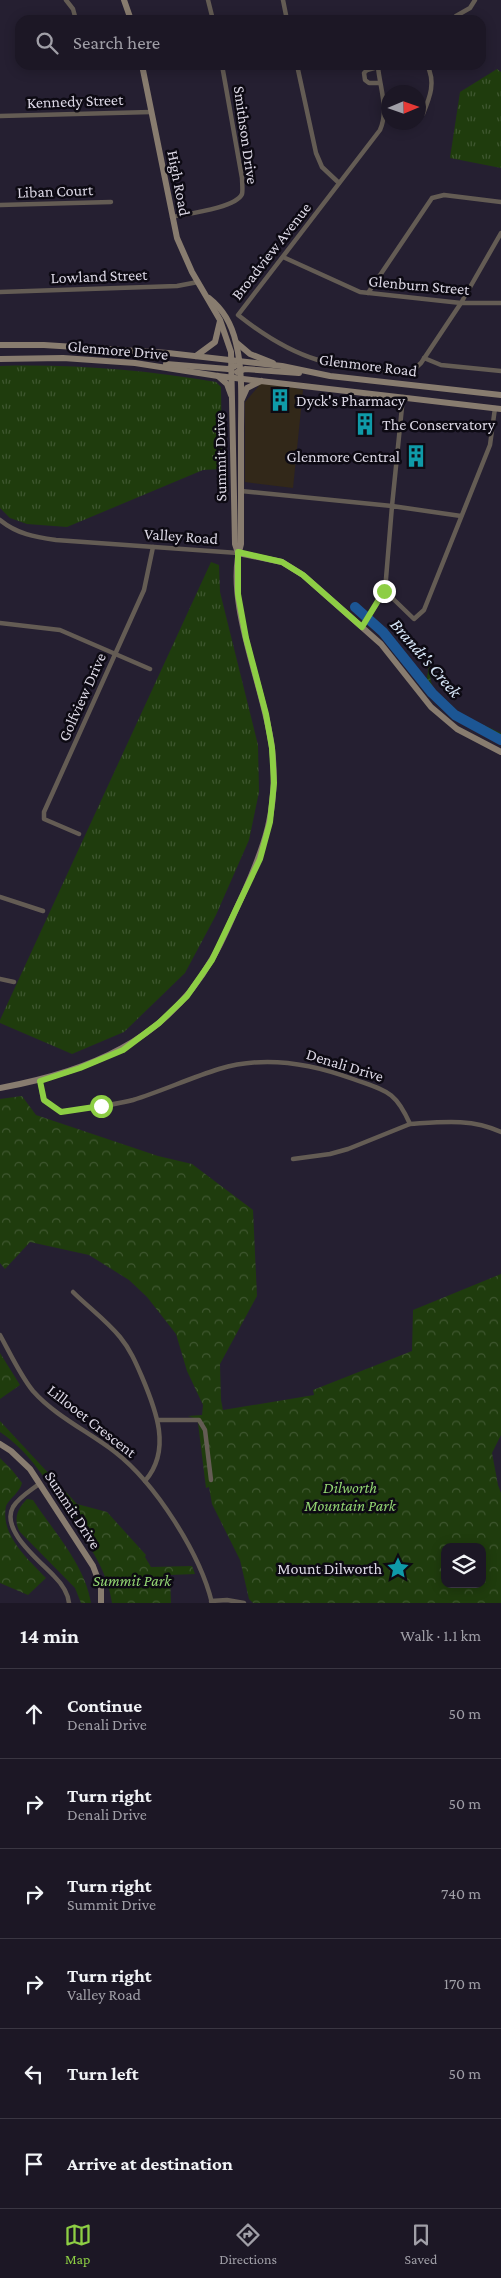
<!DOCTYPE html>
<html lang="en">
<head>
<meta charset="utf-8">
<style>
  :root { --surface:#1c1725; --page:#25202d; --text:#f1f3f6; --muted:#a09fa7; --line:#3a3642; --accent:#8dce44 }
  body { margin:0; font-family:"Crimson Pro",serif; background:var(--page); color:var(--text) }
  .controls { position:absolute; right:15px; bottom:15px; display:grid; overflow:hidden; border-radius:10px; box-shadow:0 2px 12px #0003 }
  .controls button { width:45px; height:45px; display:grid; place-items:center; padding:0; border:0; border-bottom:1px solid var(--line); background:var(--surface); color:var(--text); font:25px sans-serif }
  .compass { position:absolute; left:381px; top:85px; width:45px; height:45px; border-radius:50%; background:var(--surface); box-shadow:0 2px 12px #0003; rotate:88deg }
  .stop { position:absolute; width:15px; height:15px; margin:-11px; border:4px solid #8dce44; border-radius:50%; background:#fff }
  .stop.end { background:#8dce44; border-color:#fff; box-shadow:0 1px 5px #0008 }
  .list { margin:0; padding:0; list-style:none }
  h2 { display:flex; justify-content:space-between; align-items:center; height:65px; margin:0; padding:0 20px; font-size:21px }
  h2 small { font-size:16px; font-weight:400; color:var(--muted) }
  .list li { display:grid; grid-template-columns:32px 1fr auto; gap:15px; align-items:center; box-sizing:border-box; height:90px; padding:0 20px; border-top:1px solid var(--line) }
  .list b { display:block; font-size:19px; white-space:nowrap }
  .list p { margin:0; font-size:16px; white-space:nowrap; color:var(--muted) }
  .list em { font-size:16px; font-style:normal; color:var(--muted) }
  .icon { flex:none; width:28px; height:28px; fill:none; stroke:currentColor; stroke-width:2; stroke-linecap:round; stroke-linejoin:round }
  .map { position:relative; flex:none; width:501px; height:1603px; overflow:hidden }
  .search { position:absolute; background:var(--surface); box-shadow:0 2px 12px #0003; left:15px; right:15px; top:15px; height:55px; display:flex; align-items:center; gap:12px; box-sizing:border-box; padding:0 18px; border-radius:15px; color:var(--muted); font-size:19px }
  .sheet { height:605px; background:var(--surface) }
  nav { display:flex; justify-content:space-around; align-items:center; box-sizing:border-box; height:70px; border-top:1px solid var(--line); background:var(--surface); font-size:14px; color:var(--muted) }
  nav a { display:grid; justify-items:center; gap:2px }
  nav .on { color:var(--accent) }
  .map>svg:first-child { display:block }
  .commercial { fill:#322819 }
  .grass { fill:url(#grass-tufts) }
  .park { fill:url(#park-crowns); fill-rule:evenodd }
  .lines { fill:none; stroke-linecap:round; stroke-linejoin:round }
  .river { stroke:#1c5694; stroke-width:10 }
  .street { stroke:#645c54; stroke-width:4.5 }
  .secondary { stroke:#887c6f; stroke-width:6 }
  .route { stroke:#8dce44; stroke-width:6 }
  .labels { text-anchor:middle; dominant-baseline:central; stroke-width:5; stroke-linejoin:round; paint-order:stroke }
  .street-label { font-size:16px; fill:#dbd7e4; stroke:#0d0a13 }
  .poi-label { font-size:16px; fill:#dbd7e4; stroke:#0d0a13; text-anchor:start }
  .park-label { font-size:16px; font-style:italic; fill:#92d572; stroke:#0d0a13 }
  .water-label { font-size:18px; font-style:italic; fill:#d6e5f7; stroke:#0d0a13 }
</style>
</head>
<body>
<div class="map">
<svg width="501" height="1603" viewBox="0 0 501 1603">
  <defs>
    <pattern id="grass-tufts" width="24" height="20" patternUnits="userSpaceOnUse" patternTransform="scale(1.25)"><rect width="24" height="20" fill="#1f3c0d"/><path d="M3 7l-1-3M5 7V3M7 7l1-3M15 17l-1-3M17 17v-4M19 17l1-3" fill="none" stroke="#3f5730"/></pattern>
    <pattern id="park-crowns" width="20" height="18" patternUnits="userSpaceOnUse" patternTransform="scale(1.25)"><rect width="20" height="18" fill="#1f3c0d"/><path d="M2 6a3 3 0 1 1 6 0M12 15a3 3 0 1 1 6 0" fill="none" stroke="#3f5730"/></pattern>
  </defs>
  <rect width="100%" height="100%" fill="#251f31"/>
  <path class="commercial" d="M264 380 303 390 293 488 245 482V402Z"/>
  <g class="grass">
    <path d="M497 69 501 72V168L450 158 460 92Z"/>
    <path d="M0 366C72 364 145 370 216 382L221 387 222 469 203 470 67 527 27 524 10 518 0 508Z"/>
    <path d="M211 562 219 565 220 592 258 745 259 792 249 840 216 915 185 973 124 1032 72 1054 0 1023V1020Z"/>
  </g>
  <g class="park">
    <path d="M430 657C430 666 429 676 432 685 442 710 479 722 501 733V744L453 717 425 692Z"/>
    <path d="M22 1096 36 1115 158 1156 192 1164 253 1210 257 1296 220 1364 221 1400 223 1410 314 1395 313 1390 412 1351 413 1310 501 1274V1435L492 1453 498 1485 501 1493V1603H253L249 1599 240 1560 212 1504 209 1487 206 1488 198 1423 194 1418 188 1416 202 1415 203 1405 187 1371 176 1334 147 1297 129 1280 89 1255 30 1242 5 1269 0 1263V1099ZM445 1547H482V1584H445Z"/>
    <path d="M0 1353 20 1385 0 1399Z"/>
    <path d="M0 1421 77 1504 107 1512 146 1555 145 1557 151 1567 192 1566 195 1574 170 1575 171 1603H112C107 1568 87 1543 68 1514 48 1483 31 1453 0 1432Z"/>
    <path d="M0 1458 12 1470 22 1483C20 1492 10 1498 6 1506 0 1535 28 1559 46 1578L28 1595 0 1583Z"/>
    <path d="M27 1499 33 1500C54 1532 85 1565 91 1603H81L75 1588 20 1532C13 1520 17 1509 27 1499Z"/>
  </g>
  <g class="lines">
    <path class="river" d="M355 607 383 632 432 693 455 715 501 740"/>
    <g class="street">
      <path d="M66 0 73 9 76 20"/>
      <path d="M208 0 213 20"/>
      <path d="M283 0 287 20"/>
      <path d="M456 16 470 8 475 0"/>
      <path d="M297 65 316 153 322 167 339 183"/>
      <path d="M380 83H369L365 80 364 73 367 70 378 67C380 88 389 110 380 130L238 315C262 334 288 351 318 360 347 369 379 370 409 374L421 363 461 303 501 233"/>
      <path d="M423 114C430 97 436 82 427 65"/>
      <path d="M0 116 151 112"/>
      <path d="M0 205 111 202"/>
      <path d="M172 217C186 214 236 208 242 194 243 190 242 182 242 178L222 65"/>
      <path d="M283 257 360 292 461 303H501"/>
      <path d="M0 292 177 286 198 282"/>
      <path d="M368 293 432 198 444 195 501 202"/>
      <path d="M424 358 441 365 501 371"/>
      <path d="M241 491 392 506 403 397"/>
      <path d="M0 520C17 534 35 537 56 540L238 553"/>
      <path d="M385 591 414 619 424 610 490 445 495 408"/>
      <path d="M0 623 60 630 150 669"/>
      <path d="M362 627 385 591 392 506 461 516"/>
      <path d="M79 834 44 819V812L144 590 153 547"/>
      <path d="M0 897 43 911"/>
      <path d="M0 979 14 982"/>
      <path d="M40 1081 43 1100 61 1112C85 1108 110 1106 133 1100 162 1091 190 1078 219 1069 264 1055 310 1063 353 1079 386 1091 395 1090 410 1124 441 1122 471 1118 501 1132"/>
      <path d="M293 1159 330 1154 348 1149 410 1124"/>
      <path d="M73 1292C88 1307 106 1320 120 1337 130 1349 136 1363 142 1377 156 1410 172 1450 145 1481"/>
      <path d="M0 1335C10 1353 20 1375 33 1391 55 1416 89 1432 115 1452 155 1483 200 1553 212 1603"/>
      <path d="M158 1420H199L205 1430 211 1480"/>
      <path d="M39 1484C30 1491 19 1497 13 1507 0 1530 40 1561 54 1576 61 1583 68 1593 69 1603"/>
      <path d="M211 1601 227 1600 244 1603"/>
    </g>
    <g class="secondary">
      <path d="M124 0 131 20"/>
      <path d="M142 65 177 238 192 272 220 320 231 352 235 544 238 553"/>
      <path d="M237 343 250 354 273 363"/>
      <path d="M0 345H44L168 353 282 366 330 376 501 395"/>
      <path d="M196 356 215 342 220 321"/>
      <path d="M0 359 63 358 135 363 218 376 501 409"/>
      <path d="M166 364 228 369 235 366"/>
      <path d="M237 372 245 369 299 373"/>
      <path d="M218 376 227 384 231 395"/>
      <path d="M242 399 247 388 261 381"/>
      <path d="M238 553 282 562 303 575 381 644 431 707 457 729 501 752"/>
      <path d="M0 1088C88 1072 166 1041 212 959 223 941 231 920 240 901 265 847 279 808 272 748 265 688 223 601 241 544 241 506 241 469 241 432 241 403 243 371 236 343 232 325 223 309 209 298"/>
      <path d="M0 1444 11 1451 30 1469 93 1566 101 1587V1603"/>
    </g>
  </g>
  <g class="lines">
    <path class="route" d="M101 1106 61 1112 44 1100 40 1081 80 1068 123 1050 159 1023 187 996 212 960 260 859 270 822 274 783 272 748 266 714 246 638 238 594V552L282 562 303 575 362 627 384 591"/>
  </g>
  <defs>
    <symbol id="building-bare" viewBox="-9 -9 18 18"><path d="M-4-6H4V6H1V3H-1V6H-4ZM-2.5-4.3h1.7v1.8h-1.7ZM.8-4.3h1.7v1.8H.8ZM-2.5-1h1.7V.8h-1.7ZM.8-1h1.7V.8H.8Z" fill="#0f9aa8" stroke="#0d0a13" stroke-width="2.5" paint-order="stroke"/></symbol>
    <symbol id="sight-bare" viewBox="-9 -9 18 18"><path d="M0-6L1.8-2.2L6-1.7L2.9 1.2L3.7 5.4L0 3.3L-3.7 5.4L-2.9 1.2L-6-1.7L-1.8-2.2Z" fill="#0f9aa8" stroke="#0d0a13" stroke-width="2.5" paint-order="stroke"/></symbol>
  </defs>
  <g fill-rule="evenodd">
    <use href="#building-bare" x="264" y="384" width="32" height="32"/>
    <use href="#building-bare" x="349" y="408" width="32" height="32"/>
    <use href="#building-bare" x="400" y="440" width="32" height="32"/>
    <use href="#sight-bare" x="382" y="1552" width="32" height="32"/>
  </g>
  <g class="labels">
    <g class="street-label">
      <text transform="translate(75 101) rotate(-2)">Kennedy Street</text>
      <text transform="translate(246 135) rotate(82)">Smithson Drive</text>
      <text transform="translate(179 183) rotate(79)">High Road</text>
      <text transform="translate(55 191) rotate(-2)">Liban Court</text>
      <text transform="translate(271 251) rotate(-52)">Broadview Avenue</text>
      <text transform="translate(99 276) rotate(-2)">Lowland Street</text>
      <text transform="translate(419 285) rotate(5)">Glenburn Street</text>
      <text transform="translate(118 350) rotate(5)">Glenmore Drive</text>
      <text transform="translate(368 365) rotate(7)">Glenmore Road</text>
      <text transform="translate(220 457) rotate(-91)">Summit Drive</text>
      <text transform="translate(181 536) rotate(4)">Valley Road</text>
      <text transform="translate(82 697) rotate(-66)">Golfview Drive</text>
      <text transform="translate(345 1065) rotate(17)">Denali Drive</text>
      <text transform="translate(92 1421) rotate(38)">Lillooet Crescent</text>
      <text transform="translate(73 1510) rotate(57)">Summit Drive</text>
    </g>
    <g class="poi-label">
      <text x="296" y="400">Dyck's Pharmacy</text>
      <text x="382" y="424">The Conservatory</text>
      <text x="400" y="456" text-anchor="end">Glenmore Central</text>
      <text x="382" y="1568" text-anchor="end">Mount Dilworth</text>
    </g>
    <g class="park-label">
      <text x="350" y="1487">Dilworth<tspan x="350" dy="18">Mountain Park</tspan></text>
      <text x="132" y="1580">Summit Park</text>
    </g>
    <g class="water-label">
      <text transform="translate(426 658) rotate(49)">Brandt's Creek</text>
    </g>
  </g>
</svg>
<div class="controls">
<button><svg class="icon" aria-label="layers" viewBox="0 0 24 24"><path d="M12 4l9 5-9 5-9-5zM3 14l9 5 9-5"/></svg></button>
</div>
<svg class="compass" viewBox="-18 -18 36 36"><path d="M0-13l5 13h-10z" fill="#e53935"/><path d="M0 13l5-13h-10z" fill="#a09fa7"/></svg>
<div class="stop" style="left:101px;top:1106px"></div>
<div class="stop end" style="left:384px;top:591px"></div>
<div class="search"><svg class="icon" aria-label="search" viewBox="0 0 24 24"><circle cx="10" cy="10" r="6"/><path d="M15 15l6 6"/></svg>Search here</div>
</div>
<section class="sheet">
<h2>14 min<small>Walk · 1.1 km</small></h2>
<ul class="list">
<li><svg class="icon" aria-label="ahead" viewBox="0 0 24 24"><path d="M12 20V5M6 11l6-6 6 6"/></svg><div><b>Continue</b><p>Denali Drive</p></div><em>50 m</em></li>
<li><svg class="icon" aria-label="right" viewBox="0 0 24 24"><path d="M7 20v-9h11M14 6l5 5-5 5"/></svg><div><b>Turn right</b><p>Denali Drive</p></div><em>50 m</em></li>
<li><svg class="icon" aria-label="right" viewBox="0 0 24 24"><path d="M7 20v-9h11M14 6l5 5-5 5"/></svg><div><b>Turn right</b><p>Summit Drive</p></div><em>740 m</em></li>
<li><svg class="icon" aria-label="right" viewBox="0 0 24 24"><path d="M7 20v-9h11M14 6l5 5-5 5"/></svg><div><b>Turn right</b><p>Valley Road</p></div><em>170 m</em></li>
<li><svg class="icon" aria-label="left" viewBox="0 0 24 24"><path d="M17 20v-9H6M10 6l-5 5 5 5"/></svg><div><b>Turn left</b></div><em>50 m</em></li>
<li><svg class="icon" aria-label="arrive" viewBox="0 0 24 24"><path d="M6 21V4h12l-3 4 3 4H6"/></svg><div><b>Arrive at destination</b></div></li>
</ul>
</section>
<nav>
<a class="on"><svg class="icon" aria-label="map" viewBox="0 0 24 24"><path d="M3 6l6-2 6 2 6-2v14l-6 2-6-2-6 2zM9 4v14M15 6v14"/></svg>Map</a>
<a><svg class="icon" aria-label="directions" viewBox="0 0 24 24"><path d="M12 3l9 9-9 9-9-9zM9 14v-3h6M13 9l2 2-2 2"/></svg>Directions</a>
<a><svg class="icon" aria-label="saved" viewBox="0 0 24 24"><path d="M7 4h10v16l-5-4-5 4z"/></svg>Saved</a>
</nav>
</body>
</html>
